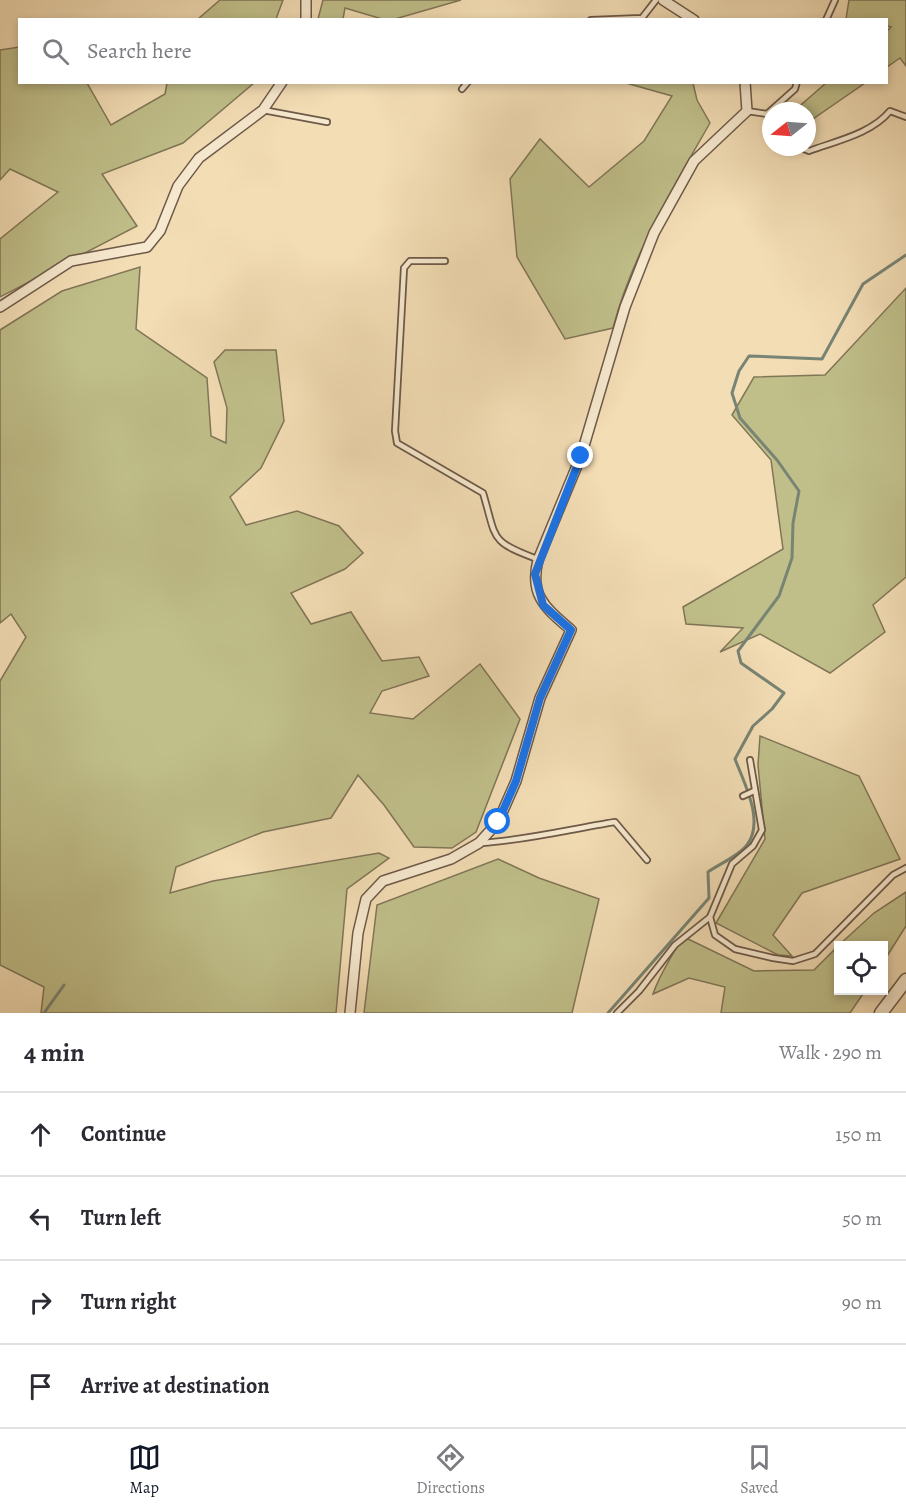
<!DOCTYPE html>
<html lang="en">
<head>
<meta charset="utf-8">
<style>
  :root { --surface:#fff; --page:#f2f2f3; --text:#2b2b33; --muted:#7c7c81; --line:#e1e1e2; --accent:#111827 }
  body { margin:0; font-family:Alegreya,serif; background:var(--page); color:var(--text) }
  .controls { position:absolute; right:18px; bottom:18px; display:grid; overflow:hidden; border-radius:0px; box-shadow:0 3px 9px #0003 }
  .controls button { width:54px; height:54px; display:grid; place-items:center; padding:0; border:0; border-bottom:2px solid var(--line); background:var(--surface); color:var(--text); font:30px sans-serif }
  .compass { position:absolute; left:762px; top:102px; width:54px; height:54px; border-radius:50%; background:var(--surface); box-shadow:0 3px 9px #0003; rotate:253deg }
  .stop { position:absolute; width:18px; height:18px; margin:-14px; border:4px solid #1a73e8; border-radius:50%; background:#fff }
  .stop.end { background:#1a73e8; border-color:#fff; box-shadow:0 2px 6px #0008 }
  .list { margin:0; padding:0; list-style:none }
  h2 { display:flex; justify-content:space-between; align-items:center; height:78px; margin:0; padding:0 24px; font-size:26px }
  h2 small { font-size:20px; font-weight:400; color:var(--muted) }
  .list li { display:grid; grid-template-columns:39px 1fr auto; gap:18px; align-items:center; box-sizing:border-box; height:84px; padding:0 24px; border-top:2px solid var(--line) }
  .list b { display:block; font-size:22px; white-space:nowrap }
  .list em { font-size:20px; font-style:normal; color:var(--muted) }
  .icon { flex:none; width:33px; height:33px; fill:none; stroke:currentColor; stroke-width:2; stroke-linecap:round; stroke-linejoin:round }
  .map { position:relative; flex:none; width:906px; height:1013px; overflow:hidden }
  .search { position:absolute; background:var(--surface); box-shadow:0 3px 9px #0003; left:18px; right:18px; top:18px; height:66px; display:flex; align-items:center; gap:15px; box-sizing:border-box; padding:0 21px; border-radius:0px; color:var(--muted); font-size:22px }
  .sheet { height:414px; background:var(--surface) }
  nav { display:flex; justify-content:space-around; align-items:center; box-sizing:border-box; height:84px; border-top:2px solid var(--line); background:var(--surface); font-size:16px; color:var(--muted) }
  nav a { display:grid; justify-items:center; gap:3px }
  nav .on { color:var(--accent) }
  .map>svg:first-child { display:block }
  .green { fill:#c0bf8a; stroke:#807658; stroke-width:1.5 }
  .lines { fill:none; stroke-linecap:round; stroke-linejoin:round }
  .stream { stroke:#788474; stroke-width:3 }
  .service-casing { stroke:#6d5a49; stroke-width:8 }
  .minor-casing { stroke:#6d5a49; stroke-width:12 }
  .tertiary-casing { stroke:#6d5a49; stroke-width:15 }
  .service { stroke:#f7e9cf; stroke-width:4.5 }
  .minor { stroke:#f7e9cf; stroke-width:9 }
  .tertiary { stroke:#f7e9cf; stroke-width:12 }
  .route { stroke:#1a73e8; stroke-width:8 }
</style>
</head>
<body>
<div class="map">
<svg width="906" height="1013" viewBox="0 0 906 1013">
  <rect width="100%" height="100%" fill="#f3ddb5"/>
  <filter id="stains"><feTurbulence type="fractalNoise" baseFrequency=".00333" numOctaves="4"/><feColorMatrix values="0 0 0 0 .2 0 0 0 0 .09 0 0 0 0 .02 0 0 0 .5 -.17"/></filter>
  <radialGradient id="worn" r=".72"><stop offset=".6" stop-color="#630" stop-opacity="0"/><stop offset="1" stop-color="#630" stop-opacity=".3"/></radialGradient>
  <g class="green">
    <path d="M220 0H283L276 19H198Z"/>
    <path d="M323 0H461L395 19H382L345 8 343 19H318Z"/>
    <path d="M849 0H906V66L900 58 887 67V31L891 27 887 26 886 20 846 19Z"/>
    <path d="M19 47 20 82 87 83 111 125 165 94 167 83H254L183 143 102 174 137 226 0 297V239L58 192 10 169 0 180V50Z"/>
    <path d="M626 83H693L697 100 710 123C673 188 632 255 613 328L565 339 517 257 510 179 540 139 589 187 644 141 672 96Z"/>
    <path d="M826 83H865L807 123V111H794Z"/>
    <path d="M140 267 136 329 207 378 211 436 226 443 227 408 214 362 225 350H276L284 421 261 468 230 497 246 525 297 511 339 526 363 553 345 569 291 593 311 624 351 612 382 661 419 657 429 676 382 691 370 713 413 719 480 664 520 719 476 832 452 848 414 847 384 805 358 775 331 818 263 832 176 867 170 893 213 881 379 853 389 858 347 889 336 1013H41L44 987 0 965V681L26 637 11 614 0 623V330L62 291Z"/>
    <path d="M906 288V577L873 605 885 632 830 673 760 634 720 652 743 628 686 624 683 607 783 549 771 460 732 415 754 377 825 375Z"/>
    <path d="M760 736 859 776 900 859 802 893 773 935 792 956 778 955 716 923 765 839 758 765Z"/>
    <path d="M498 859 539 878 599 899 572 1013H364L377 905Z"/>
    <path d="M906 892V926L884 961V946L839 945 874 913Z"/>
    <path d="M682 936 754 971 814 970 838 946V990L865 991 850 1013H721L725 987 689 978 653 994C660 973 673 956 682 936Z"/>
  </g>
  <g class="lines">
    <g class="stream">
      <path d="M44 1013 64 985"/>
      <path d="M608 1013 709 898 708 872C719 864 739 856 747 845 765 821 744 783 735 759L753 726 772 709 784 693 741 663 738 651 779 596 792 558 793 523 799 491 777 460 740 418 732 393 739 371 749 356 822 359 863 284 906 255"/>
    </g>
    <defs>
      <g id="service">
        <path d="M591 20 642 18 656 0"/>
        <path d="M826 20 835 0"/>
        <path d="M462 89 468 82"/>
        <path d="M263 110 327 122"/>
        <path d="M747 111 767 114 771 118"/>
        <path d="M767 114 795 89 797 82"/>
        <path d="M799 147 809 151C836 141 871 134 890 111L906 117"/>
        <path d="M445 261H410L404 268 395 431 397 443 483 493C497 540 489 541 537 559"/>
        <path d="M743 796 754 791"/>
        <path d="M482 843C527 840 571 829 615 822L647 860"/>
        <path d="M710 917 715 935 735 949 773 958 793 961 815 954 893 875 906 868"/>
        <path d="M617 1013 639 991 675 945 710 917 732 864 753 846 762 830 750 760"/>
      </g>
      <g id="minor">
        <path d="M663 0 694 20"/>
        <path d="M306 20V0"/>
        <path d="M0 307 71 261 147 247 160 231 178 186 199 158 263 110 282 82"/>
        <path d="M350 1013 358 933 366 899 383 881 451 859 479 843 498 822 516 781 540 698 571 630C546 608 529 596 538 560L581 456 625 307 654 233 694 161 747 111 745 82"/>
      </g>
      <path id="tertiary" d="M881 1013 906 980"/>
    </defs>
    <use href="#service" class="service-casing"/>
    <use href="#minor" class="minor-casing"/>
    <use href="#tertiary" class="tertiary-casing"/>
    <use href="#service" class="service"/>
    <use href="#minor" class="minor"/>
    <use href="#tertiary" class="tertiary"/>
  </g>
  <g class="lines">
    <path class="route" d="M498 822 516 781 540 698 571 630 543 605 535 574 581 456"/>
  </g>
  <rect width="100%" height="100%" filter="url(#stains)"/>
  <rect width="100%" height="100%" fill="url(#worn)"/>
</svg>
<div class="controls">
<button><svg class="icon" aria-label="locate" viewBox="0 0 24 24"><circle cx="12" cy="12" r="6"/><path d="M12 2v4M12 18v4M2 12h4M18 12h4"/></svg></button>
</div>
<svg class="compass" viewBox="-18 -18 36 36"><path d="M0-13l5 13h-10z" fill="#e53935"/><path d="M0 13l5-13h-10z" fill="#7c7c81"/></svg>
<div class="stop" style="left:498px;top:822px"></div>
<div class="stop end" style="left:581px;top:456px"></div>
<div class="search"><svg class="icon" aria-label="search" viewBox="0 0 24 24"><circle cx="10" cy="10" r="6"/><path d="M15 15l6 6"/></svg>Search here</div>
</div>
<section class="sheet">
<h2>4 min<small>Walk · 290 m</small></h2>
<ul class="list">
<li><svg class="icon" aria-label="ahead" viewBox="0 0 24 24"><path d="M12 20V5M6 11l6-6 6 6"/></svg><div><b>Continue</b></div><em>150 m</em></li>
<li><svg class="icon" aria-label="left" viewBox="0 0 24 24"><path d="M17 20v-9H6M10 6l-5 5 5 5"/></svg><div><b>Turn left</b></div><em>50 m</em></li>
<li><svg class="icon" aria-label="right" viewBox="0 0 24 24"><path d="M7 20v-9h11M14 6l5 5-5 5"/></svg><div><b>Turn right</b></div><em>90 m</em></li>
<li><svg class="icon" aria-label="arrive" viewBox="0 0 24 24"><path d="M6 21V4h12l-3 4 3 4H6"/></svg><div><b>Arrive at destination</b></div></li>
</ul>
</section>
<nav>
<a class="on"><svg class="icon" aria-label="map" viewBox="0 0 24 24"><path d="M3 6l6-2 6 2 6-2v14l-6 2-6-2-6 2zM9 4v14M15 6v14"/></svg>Map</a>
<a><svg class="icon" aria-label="directions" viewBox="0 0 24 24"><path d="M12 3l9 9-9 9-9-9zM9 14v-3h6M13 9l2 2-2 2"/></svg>Directions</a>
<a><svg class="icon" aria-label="saved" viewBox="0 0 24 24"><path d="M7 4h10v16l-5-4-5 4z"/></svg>Saved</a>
</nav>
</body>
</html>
